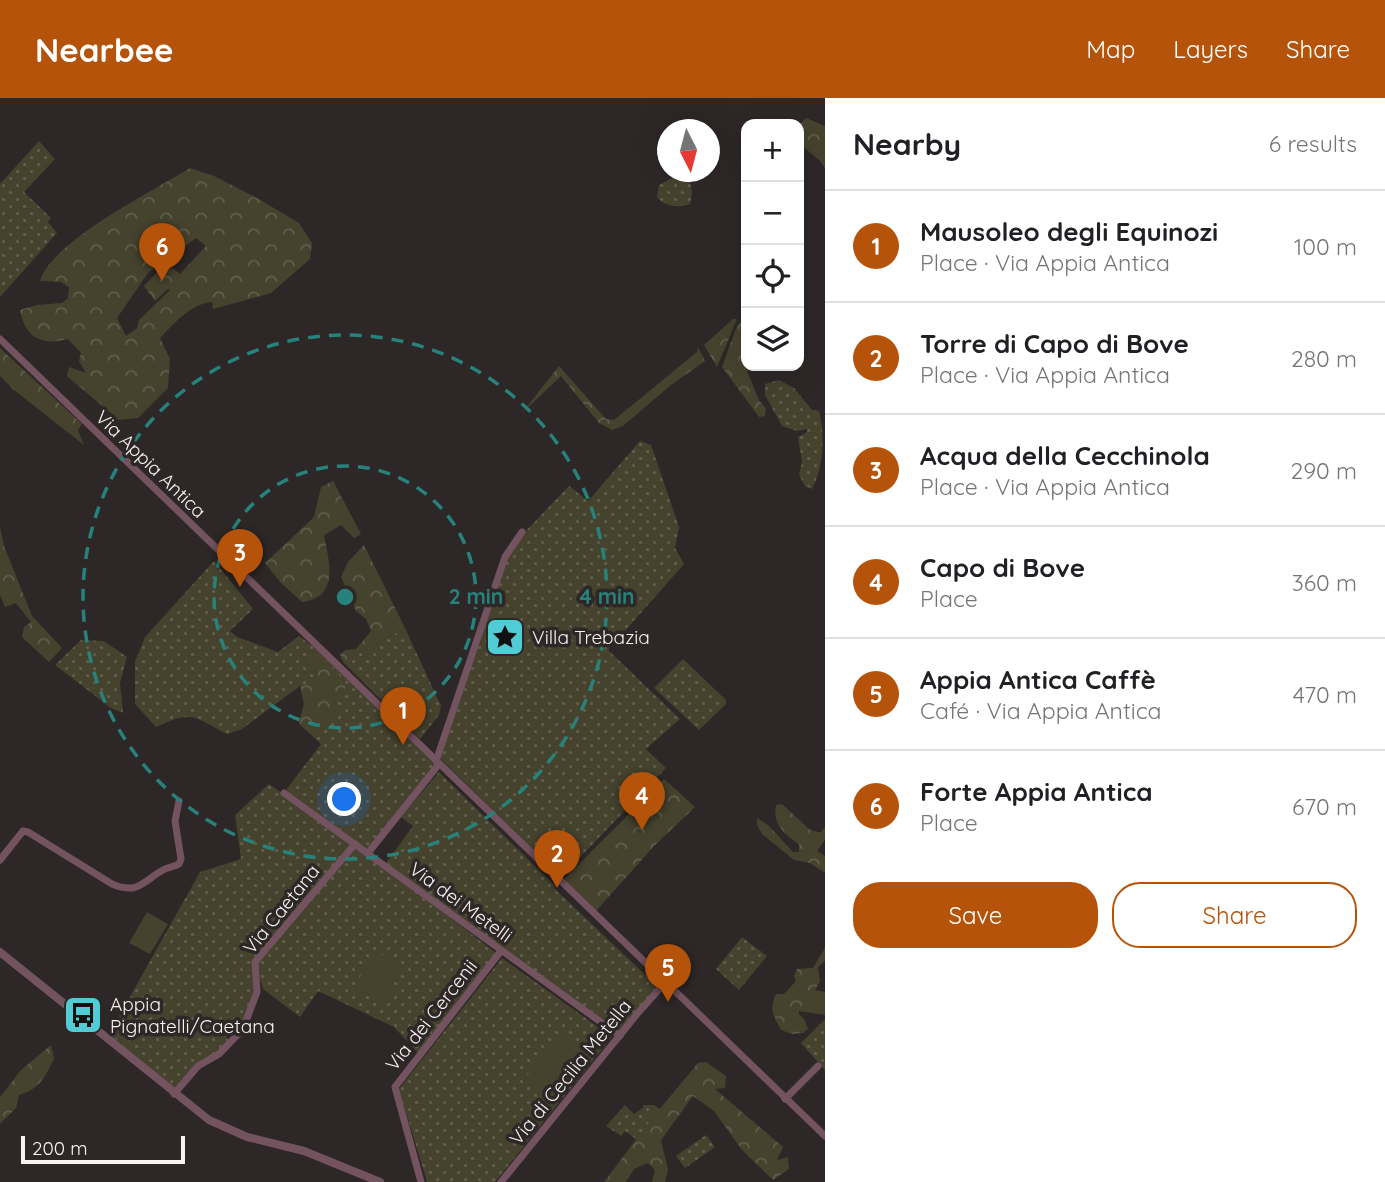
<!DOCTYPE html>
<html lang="en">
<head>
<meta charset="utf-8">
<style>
  :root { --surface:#fff; --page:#f6f6f6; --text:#202124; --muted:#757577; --line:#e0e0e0; --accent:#b45309 }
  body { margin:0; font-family:Quicksand,sans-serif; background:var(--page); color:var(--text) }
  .controls { position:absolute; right:21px; top:21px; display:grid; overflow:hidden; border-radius:14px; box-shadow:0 7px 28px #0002 }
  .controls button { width:63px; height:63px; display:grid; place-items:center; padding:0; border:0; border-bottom:2px solid var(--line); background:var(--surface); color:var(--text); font:35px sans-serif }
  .compass { position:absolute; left:657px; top:21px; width:63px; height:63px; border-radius:50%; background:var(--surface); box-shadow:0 7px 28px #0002; rotate:174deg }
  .scale { position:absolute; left:21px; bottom:18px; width:164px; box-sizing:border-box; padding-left:7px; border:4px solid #f6f3f2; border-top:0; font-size:19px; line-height:24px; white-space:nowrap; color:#f6f3f2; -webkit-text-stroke:5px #2d2827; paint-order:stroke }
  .you { position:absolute; left:345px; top:702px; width:24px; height:24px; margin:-18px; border:5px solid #fff; border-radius:50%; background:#1a73e8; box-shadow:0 0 0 10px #1a73e833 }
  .badge { display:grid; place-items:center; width:46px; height:46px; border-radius:50%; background:var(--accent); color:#fff; font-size:23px; font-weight:700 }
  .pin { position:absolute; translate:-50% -58px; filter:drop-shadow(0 2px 4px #0008) }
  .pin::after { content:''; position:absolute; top:37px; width:24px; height:21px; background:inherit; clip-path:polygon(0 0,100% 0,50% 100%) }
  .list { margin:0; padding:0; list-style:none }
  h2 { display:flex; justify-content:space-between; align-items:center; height:91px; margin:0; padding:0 28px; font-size:30px }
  h2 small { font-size:23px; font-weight:400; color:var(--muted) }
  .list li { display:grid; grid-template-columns:46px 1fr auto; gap:21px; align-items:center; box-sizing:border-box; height:112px; padding:0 28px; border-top:2px solid var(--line) }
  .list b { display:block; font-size:26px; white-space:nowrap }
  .list p { margin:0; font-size:23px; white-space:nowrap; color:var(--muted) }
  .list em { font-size:23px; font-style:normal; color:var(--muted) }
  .actions { display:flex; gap:14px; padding:21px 28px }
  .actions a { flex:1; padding:16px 0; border:2px solid var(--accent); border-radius:28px; text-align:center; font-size:24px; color:var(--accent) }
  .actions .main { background:var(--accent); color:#fff }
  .icon { flex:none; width:38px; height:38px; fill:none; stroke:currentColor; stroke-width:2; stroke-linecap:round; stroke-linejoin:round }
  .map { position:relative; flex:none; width:825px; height:1084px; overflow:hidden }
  header { display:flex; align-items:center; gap:42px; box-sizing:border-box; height:98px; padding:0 35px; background:var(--accent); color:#fff }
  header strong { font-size:33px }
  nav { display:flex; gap:38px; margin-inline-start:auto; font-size:24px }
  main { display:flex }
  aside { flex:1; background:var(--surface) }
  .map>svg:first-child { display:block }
  .grass { fill:url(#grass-dots) }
  .forest { fill:url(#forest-crowns); fill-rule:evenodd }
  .pitch { fill:#45422e }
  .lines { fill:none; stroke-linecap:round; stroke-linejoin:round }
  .minor { stroke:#745360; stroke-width:7 }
  .tertiary { stroke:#745360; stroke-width:8 }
  .ring { fill:none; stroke:#26827b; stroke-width:3.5; stroke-dasharray:12 9 }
  .labels { text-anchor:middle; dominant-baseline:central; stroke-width:7; stroke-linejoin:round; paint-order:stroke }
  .street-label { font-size:19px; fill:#f6f3f2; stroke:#2d2827 }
  .poi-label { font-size:19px; fill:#f6f3f2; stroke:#2d2827; text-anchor:start }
  .centre { fill:#26827b; stroke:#2d2827; stroke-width:3.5 }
  .ring-label { font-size:21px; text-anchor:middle; font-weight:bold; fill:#26827b; stroke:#2d2827; stroke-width:7; stroke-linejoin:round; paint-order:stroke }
</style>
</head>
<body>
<header>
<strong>Nearbee</strong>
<nav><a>Map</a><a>Layers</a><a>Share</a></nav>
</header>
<main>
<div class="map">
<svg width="825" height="1084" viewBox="0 0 825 1084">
  <defs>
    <pattern id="grass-dots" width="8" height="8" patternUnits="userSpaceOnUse" patternTransform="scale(1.75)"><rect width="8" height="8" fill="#45422e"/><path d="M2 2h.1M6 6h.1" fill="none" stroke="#605e4d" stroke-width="1.8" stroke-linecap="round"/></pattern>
    <pattern id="forest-crowns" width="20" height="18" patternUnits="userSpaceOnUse" patternTransform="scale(1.75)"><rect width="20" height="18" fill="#45422e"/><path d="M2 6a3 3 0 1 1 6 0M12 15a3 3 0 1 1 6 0" fill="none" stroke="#605e4d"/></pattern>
  </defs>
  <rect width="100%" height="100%" fill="#2d2827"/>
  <g class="grass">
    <path d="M39 43 55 61 24 94 51 120 48 124 57 135 0 199V86Z"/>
    <path d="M678 77H684L690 84 692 94 690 106C678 110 665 109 657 99L659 87Z"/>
    <path d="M779 282 794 290 812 312 819 313C825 336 824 369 812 391L805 388 799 377 802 364 798 339 807 334V331L797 333 782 328 765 297V286Z"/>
    <path d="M640 343 651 347 679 429 675 450 684 466 608 552 680 621 646 651 666 670 561 779 440 660 507 460 522 437 569 388 588 403Z"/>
    <path d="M214 463 253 511 230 533 237 539 278 554 299 538 318 552 436 667 367 752 286 692 321 646 299 626 304 606 300 588 242 631 227 636C193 618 192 612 156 629L135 606V564L145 539Z"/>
    <path d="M405 530 441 608 439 617 420 641 343 564Z"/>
    <path d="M81 542 104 543 127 559 120 585 123 615 111 610 55 567Z"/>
    <path d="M683 561 726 602V606L699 632 654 590Z"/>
    <path d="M439 674 555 788 554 790 658 889 619 936 386 765 413 728 401 719Z"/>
    <path d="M269 686 355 746 496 855 418 955 394 929 318 893 300 919 263 891 255 866 257 883 243 931 224 935 229 943 175 993 109 936 200 774 241 761 235 717Z"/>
    <path d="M742 839 767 858 739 892 716 871Z"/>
    <path d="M502 860 612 939 495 1084H427L399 991Z"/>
    <path d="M825 921V972L801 945Z"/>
    <path d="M625 1007 634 1016 643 1010V1007H654L660 1011 637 1042 625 1033 621 1038 606 1028Z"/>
    <path d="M706 1037 715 1049 685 1070 676 1058Z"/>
  </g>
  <g class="forest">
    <path d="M806 20 825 28V70L820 63 799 45V27Z"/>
    <path d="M190 70 214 78 257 100 299 125 312 145 310 161 271 195 213 211 212 204C190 206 175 225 160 240L170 261 168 290 138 320 119 322 67 278 69 269 86 275 79 263 81 255 68 241C42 248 25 240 20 212L37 207 62 205 68 200 69 189 61 184 40 183C52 143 153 93 190 70ZM196 140 206 148 180 176 166 165 144 188 155 203 168 191 170 192 139 222 137 230 126 238 117 220 148 175Z"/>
    <path d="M733 221H737L717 269 704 247Z"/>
    <path d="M746 221V268H751L747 273 759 302 766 311 765 318 759 319 722 269 737 228 742 222Z"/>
    <path d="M698 249 705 263 671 287 623 328 612 332 599 325 561 278 522 315 559 268 606 321 614 322 697 254Z"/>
    <path d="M0 250 82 326 78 332 84 347 14 292 0 278Z"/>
    <path d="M333 383 361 436 354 440 341 427 324 437C329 463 340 500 302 504L281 485 265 465 314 419 321 389Z"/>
    <path d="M0 429 4 448 32 518 62 550 49 564 22 539 24 529 31 524 16 505 5 509 0 497Z"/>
    <path d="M364 447 405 530 343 564 340 557 345 552 356 551 371 533 366 521 356 513 341 479 348 464Z"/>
    <path d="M318 554 346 585 345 591 338 599V616L311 636 299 625 304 606 301 589 318 577 305 570Z"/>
    <path d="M664 681 695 709 654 748 596 813 564 781Z"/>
    <path d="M782 706 809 731 820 735 825 729V742L817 753 825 758V775L810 765 794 762 762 736 757 727V720L768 727 793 754H799V746C785 737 772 726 776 707Z"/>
    <path d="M825 850V863L818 869 820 883 815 892 825 894V917L799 913V916L804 921 808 931 803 935 792 936 781 932C773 917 769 911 776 896H784L796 883 794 878 797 871 813 870Z"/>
    <path d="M51 947 54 961C44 980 40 991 19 997L16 1010 0 1026V999L21 972Z"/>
    <path d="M706 964 726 978 725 990 715 991 783 1049 777 1062 788 1059 789 1071 773 1082 742 1052 714 1013 693 998 661 1042 668 1072 665 1084H652L655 1072 648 1065 634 1071 626 1084H604L653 1019 698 965Z"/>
  </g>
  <g class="pitch">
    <path d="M147 814 168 826 150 856 129 845Z"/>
    <path d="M374 853 403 868 383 906 354 891Z"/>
    <path d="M563 933 591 956 554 1001 526 979Z"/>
  </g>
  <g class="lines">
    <g class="minor">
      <path d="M0 241 825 1038"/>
      <path d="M436 663 505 459 522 434"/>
      <path d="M284 695 620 938"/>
      <path d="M368 755 439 666"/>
      <path d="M0 762 23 733 28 734 112 786C138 797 142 784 163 772 168 769 174 769 179 766L181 761 175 723 179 703"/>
      <path d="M174 996 198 968 219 956 243 931 257 894 255 864 355 746"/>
      <path d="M785 1001 818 968"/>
      <path d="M421 1084 395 989 501 853"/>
      <path d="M501 1084 637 916 665 885"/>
    </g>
    <path class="tertiary" d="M0 854 209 1022 247 1039 304 1053 380 1084"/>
  </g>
  <g class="ring">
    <circle cx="345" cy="499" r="131"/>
    <circle cx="345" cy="499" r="262"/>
  </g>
  <defs>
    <symbol id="sight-square" viewBox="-11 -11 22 22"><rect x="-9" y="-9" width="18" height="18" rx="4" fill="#51ccd5" stroke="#2d2827"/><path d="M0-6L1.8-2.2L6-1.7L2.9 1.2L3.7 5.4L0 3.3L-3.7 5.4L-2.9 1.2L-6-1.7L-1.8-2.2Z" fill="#111"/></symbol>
    <symbol id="bus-square" viewBox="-11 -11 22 22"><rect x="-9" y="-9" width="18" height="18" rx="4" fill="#51ccd5" stroke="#2d2827"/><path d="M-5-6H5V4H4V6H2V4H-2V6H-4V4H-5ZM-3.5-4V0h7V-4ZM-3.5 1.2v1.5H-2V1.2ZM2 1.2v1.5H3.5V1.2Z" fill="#111"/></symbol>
  </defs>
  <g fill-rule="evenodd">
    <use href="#sight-square" x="483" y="517" width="44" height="44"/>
    <use href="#bus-square" x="61" y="895" width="44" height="44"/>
  </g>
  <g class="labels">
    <g class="street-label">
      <text transform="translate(151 366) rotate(44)">Via Appia Antica</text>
      <text transform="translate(461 804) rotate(36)">Via dei Metelli</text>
      <text transform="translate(281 811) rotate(-51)">Via Caetana</text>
      <text transform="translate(431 917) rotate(-52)">Via dei Cercenii</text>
      <text transform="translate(570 974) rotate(-51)">Via di Cecilia Metella</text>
    </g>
    <g class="poi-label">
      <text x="532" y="539">Villa Trebazia</text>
      <text x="110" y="906">Appia<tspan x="110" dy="22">Pignatelli/Caetana</tspan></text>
    </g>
  </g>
  <circle cx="345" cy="499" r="10" class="centre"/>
  <g class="ring-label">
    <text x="476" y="506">2 min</text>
    <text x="607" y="506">4 min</text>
  </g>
</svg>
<div class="controls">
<button>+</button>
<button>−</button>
<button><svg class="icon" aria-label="locate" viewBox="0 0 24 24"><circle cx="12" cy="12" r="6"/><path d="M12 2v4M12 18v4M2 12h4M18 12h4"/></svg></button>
<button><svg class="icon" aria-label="layers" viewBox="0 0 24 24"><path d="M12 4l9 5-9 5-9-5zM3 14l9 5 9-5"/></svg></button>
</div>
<svg class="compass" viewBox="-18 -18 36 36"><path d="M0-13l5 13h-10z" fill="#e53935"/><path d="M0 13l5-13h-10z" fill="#757577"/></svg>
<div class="scale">200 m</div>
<div class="you"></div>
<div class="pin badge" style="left:403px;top:647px">1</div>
<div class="pin badge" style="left:557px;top:790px">2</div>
<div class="pin badge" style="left:240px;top:489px">3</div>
<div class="pin badge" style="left:642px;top:732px">4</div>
<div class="pin badge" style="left:668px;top:904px">5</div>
<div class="pin badge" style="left:162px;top:183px">6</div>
</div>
<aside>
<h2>Nearby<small>6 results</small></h2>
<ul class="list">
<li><span class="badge">1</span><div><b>Mausoleo degli Equinozi</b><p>Place · Via Appia Antica</p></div><em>100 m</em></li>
<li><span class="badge">2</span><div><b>Torre di Capo di Bove</b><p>Place · Via Appia Antica</p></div><em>280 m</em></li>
<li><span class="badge">3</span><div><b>Acqua della Cecchinola</b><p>Place · Via Appia Antica</p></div><em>290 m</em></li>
<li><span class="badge">4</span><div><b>Capo di Bove</b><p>Place</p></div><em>360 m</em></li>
<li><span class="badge">5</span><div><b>Appia Antica Caffè</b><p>Café · Via Appia Antica</p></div><em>470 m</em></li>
<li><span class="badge">6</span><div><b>Forte Appia Antica</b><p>Place</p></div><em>670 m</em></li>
</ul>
<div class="actions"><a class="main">Save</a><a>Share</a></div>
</aside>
</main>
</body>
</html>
